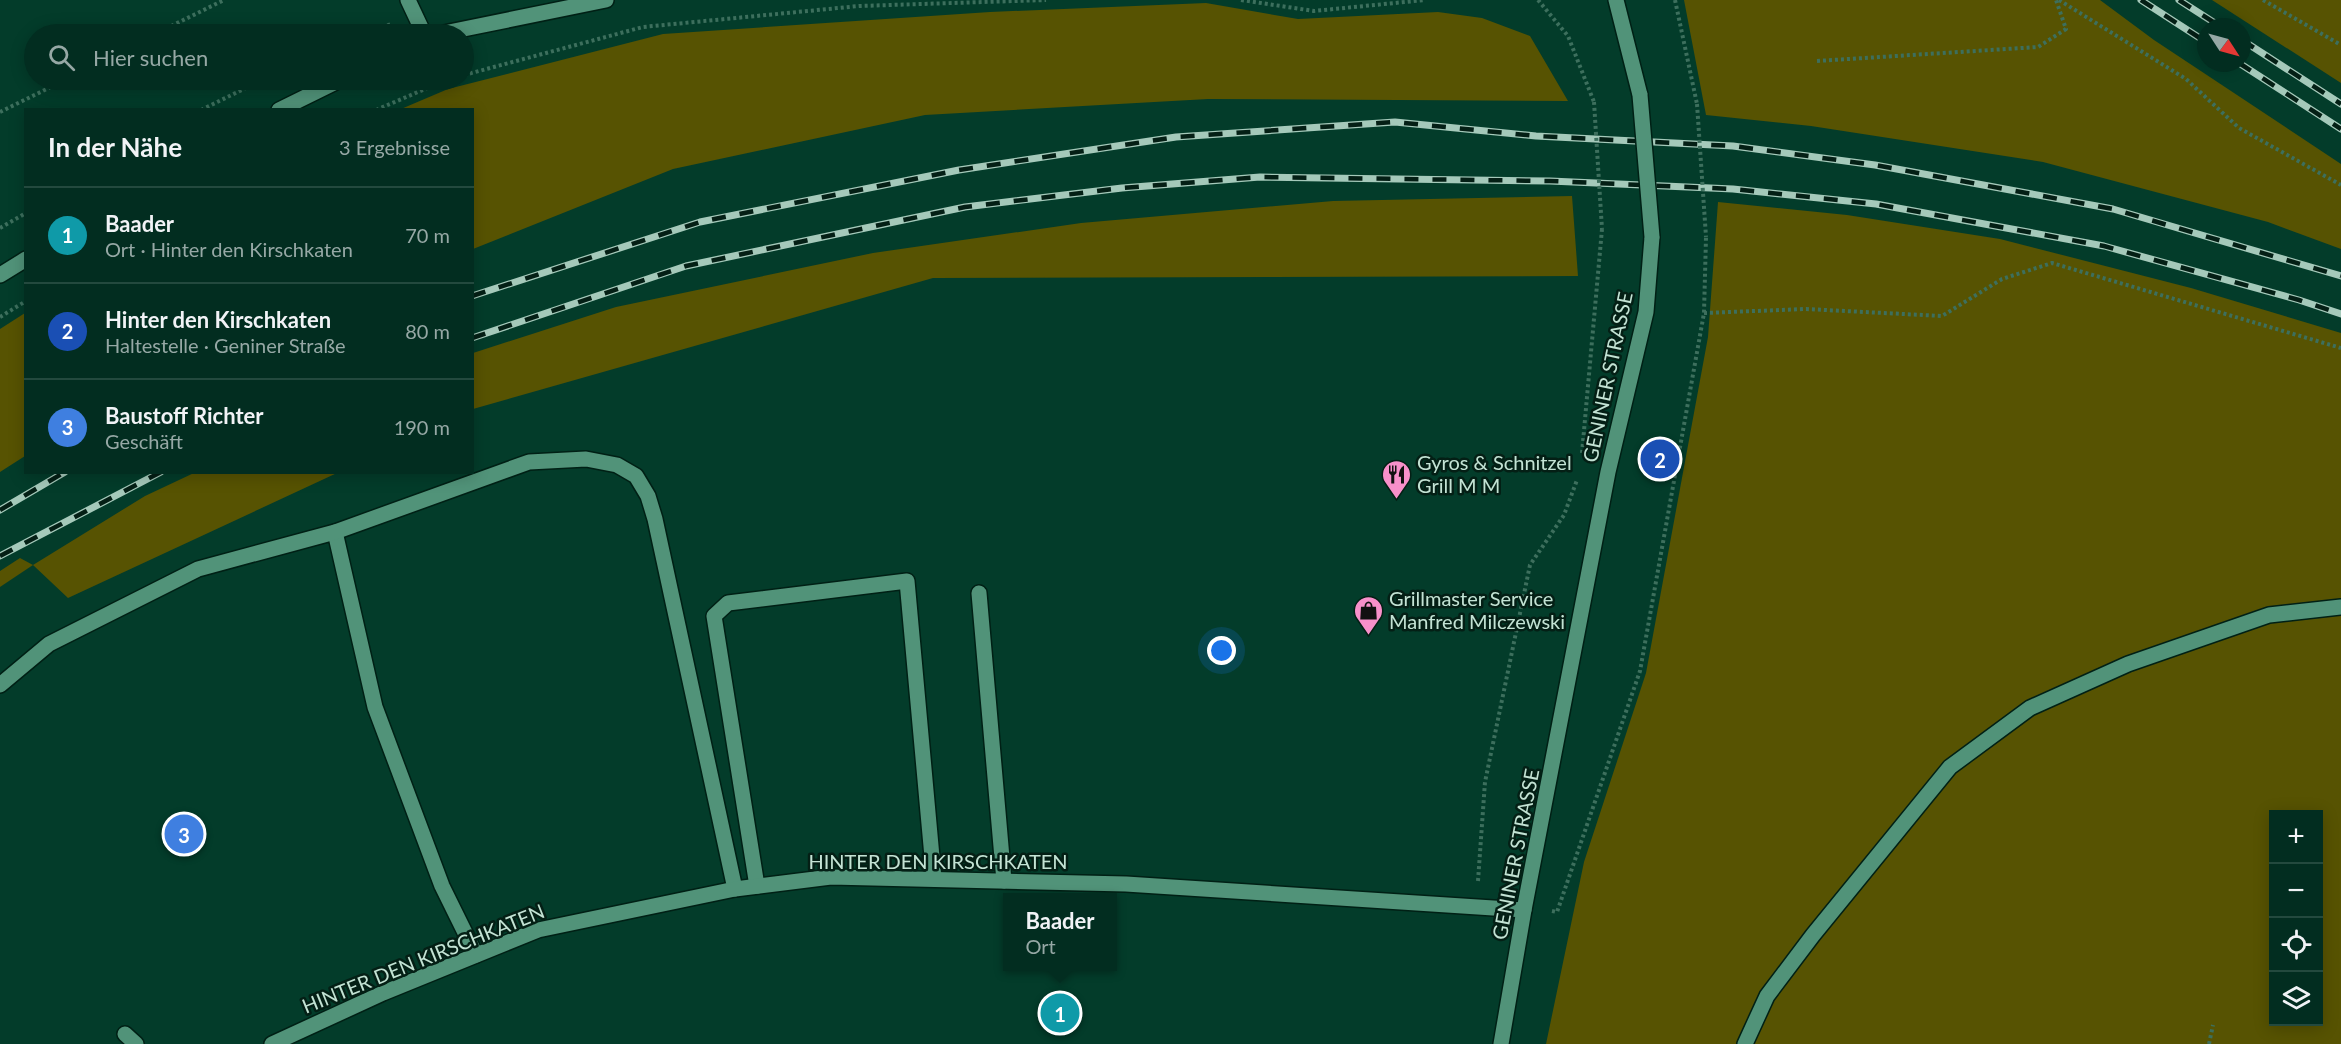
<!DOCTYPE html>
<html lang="de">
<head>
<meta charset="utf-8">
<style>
  :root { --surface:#022d20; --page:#0c3529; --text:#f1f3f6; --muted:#96a8a5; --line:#23493e; --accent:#d6ab8b }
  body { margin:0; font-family:Lato,sans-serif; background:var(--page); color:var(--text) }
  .controls { position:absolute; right:18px; bottom:18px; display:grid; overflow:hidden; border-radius:0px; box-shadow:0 3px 15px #0003 }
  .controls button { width:54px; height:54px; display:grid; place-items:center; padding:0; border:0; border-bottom:2px solid var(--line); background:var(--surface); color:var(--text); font:30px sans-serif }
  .compass { position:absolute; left:2197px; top:18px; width:54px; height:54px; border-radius:50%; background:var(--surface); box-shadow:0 3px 15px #0003; rotate:126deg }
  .you { position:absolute; left:1222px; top:651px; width:21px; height:21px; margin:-15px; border:4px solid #fff; border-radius:50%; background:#1a73e8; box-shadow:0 0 0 9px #1a73e833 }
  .badge { display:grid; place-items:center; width:39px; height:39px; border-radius:50%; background:var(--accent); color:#fff; font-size:20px; font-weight:700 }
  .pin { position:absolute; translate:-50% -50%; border:3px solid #fff; box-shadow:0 2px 6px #0006 }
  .popup { position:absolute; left:1003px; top:893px; width:114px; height:78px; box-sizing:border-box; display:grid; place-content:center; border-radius:0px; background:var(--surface); filter:drop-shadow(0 2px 4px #0005); font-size:20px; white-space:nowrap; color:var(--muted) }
  .popup b { font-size:22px; color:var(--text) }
  .popup::after { content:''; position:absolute; left:50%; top:100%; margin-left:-12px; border:12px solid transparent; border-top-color:var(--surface) }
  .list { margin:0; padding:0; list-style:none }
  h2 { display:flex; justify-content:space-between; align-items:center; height:78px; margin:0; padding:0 24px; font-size:26px }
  h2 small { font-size:20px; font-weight:400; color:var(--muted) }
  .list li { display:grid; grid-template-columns:39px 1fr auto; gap:18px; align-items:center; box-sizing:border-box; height:96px; padding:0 24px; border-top:2px solid var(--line) }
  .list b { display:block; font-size:22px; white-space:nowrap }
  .list p { margin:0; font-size:20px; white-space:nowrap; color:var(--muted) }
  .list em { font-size:20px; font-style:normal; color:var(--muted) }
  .icon { flex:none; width:33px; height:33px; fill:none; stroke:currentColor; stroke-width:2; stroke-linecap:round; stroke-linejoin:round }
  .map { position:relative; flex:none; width:2341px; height:1044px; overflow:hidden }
  .search { position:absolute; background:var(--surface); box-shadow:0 3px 15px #0003; left:24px; top:24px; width:450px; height:66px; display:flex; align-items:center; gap:15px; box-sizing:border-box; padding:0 21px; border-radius:33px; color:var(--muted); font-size:22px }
  .panel { position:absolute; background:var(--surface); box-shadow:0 3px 15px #0003; left:24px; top:108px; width:450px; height:366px; border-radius:0px }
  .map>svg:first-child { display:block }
  .green { fill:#575302; fill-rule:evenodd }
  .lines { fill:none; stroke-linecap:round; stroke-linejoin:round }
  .service-casing { stroke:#002015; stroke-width:18 }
  .minor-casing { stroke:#002015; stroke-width:18 }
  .tertiary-casing { stroke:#002015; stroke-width:18 }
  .secondary-casing { stroke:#002015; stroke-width:18 }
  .path { stroke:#3d6f5d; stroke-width:4; stroke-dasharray:3 3; stroke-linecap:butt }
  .service { stroke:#519379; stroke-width:15 }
  .minor { stroke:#519379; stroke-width:15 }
  .tertiary { stroke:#519379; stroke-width:15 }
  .secondary { stroke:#519379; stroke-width:15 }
  .rail-casing { stroke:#a5c9ba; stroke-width:7 }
  .rail { stroke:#041f15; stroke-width:4.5; stroke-dasharray:14; stroke-linecap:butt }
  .secondary-bridge-casing { stroke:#002015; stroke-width:18; stroke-linecap:butt }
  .path-bridge { stroke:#3d6f5d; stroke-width:4; stroke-dasharray:3 3; stroke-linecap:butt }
  .secondary-bridge { stroke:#519379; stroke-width:15 }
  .labels { text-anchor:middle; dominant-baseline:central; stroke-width:5; stroke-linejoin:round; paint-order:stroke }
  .street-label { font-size:20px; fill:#c3e3d4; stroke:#041f15 }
  .poi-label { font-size:20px; fill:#c3e3d4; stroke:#041f15; text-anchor:start }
</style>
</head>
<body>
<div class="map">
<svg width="2341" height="1044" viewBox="0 0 2341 1044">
  <rect width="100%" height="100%" fill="#033c2a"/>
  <g class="green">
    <path d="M1684 0H2100L2154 40 2341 164V249L2268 222 2043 162 1811 126 1706 115Z"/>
    <path d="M2212 0H2341V83Z"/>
    <path d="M1206 3 1298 19 1438 12 1482 18 1530 36 1568 101 1208 99 925 115 673 169 473 249 472 110 401 109 448 89 663 34 990 12Z"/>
    <path d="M1572 196 1578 276 933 278 473 409V353L616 307 873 253 1081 223 1333 201Z"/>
    <path d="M1718 202 1847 215 2000 239 2191 288 2341 333V1044H1546L1584 862 1646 673 1708 337ZM2274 814H2318V1022H2274Z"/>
    <path d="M25 313V456L0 472V329Z"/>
    <path d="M196 472 337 473 68 598 33 565 0 587V571L20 558 33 565 145 496Z"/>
  </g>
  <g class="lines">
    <defs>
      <g id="service">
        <path d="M335 532 375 707 442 886 476 955"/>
        <path d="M979 593 1004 881"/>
        <path d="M0 685 49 644 198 569 335 532 529 462 586 459 617 465 636 476 648 496 655 519 735 889"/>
        <path d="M757 886 714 616 728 603 907 581 934 879"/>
        <path d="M125 1034 136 1044"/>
        <path d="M1745 1044 1767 996 1813 935 1950 767 2030 708 2128 664 2269 615 2341 607"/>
      </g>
      <g id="minor">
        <path d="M408 0 424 34"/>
        <path d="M272 1044 383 993 538 930 735 889 831 877 1126 884 1524 910"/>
      </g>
      <g id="tertiary">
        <path d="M439 34 606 0"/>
        <path d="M279 110 340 80"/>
        <path d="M0 275 26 259"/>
      </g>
      <g id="secondary">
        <path d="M1616 0 1640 95"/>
        <path d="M1501 1044 1524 910 1608 472 1646 312 1652 237"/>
      </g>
    </defs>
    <use href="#service" class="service-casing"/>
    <use href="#minor" class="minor-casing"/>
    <use href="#tertiary" class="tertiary-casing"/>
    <use href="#secondary" class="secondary-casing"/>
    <g class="path">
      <path d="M1241 0 1314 11 1425 0"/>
      <path d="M1538 0 1568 36 1594 102"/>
      <path d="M1675 0 1697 104"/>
      <path d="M2059 0 2186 79 2239 128 2341 185"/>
      <path d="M2263 0 2341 45"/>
      <path d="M155 34 224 0"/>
      <path d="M365 34 391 24"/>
      <path d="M1817 61 2038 47 2066 29 2056 0"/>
      <path d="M464 75 643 27 859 6 1046 0"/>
      <path d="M201 110 262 80"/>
      <path d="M376 110 446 80"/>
      <path d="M0 112 65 80"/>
      <path d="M0 228 26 213"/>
      <path d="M1704 313 1806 309 1942 316 2002 279 2052 263 2341 348"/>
      <path d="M0 317 26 301"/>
      <path d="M1582 453 1602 229"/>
      <path d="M1478 881 1485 782 1530 565 1564 515 1577 480"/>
      <path d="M1552 911 1557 912 1640 671 1704 313 1706 237"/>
      <path d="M2209 1044 2213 1025"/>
    </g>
    <use href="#service" class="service"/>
    <use href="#minor" class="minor"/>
    <use href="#tertiary" class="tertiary"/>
    <use href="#secondary" class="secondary"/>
    <defs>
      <g id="rail">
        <path d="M2141 0 2206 42"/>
        <path d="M2179 0 2221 27"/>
        <path d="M2242 40 2341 104"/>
        <path d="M2239 63 2341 129"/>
        <path d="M472 296 700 222 959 170 1176 137 1395 122 1536 136 1733 146 1875 165 2113 209 2341 276"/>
        <path d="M472 338 686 266 965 207 1122 188 1260 177 1550 181 1733 189 1876 204 2104 246 2299 300 2341 314"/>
        <path d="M0 510 65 472"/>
        <path d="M0 556 161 472"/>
      </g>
    </defs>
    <use href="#rail" class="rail-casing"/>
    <use href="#rail" class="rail"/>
    <defs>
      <path id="secondary-bridge" d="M1640 95 1652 237"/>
    </defs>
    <use href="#secondary-bridge" class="secondary-bridge-casing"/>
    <g class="path-bridge">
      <path d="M1594 102 1602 229"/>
      <path d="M1697 104 1706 237"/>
    </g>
    <use href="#secondary-bridge" class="secondary-bridge"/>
  </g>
  <defs>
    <symbol id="restaurant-pin" viewBox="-11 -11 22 30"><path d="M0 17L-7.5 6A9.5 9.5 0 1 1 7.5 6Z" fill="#f890ca" stroke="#041f15"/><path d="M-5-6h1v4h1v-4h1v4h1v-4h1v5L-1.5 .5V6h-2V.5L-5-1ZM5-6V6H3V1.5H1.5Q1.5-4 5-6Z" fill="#111"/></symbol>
    <symbol id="shop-pin" viewBox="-11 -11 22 30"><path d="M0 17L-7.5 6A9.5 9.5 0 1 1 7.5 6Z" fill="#f890ca" stroke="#041f15"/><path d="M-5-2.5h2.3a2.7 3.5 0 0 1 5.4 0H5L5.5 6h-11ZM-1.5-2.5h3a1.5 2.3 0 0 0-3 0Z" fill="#111"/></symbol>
  </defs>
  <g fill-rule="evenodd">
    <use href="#restaurant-pin" x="1380" y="458" width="33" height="45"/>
    <use href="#shop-pin" x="1352" y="594" width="33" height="45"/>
  </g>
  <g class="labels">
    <g class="street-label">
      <text transform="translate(1607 377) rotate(-78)">GENINER STRASSE</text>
      <text transform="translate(1515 854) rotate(-79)">GENINER STRASSE</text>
      <text x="938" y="861">HINTER DEN KIRSCHKATEN</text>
      <text transform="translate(423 958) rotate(-22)">HINTER DEN KIRSCHKATEN</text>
    </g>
    <g class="poi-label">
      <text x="1417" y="462">Gyros &amp; Schnitzel<tspan x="1417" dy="23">Grill M M</tspan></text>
      <text x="1389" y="598">Grillmaster Service<tspan x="1389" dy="23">Manfred Milczewski</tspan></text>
    </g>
  </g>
</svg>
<div class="controls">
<button>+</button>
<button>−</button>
<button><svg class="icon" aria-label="locate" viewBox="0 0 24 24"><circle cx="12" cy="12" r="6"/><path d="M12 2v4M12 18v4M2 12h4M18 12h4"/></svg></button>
<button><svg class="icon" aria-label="layers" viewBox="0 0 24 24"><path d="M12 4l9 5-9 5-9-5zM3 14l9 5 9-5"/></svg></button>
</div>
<svg class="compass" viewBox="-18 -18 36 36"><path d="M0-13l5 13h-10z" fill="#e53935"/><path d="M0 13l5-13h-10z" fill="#96a8a5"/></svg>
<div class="you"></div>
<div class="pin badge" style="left:1060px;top:1013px;background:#0f9aa8">1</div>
<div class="popup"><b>Baader</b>Ort</div>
<div class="pin badge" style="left:1660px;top:459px;background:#1a4fb4">2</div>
<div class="pin badge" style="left:184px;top:834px;background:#3f7fe0">3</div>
<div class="search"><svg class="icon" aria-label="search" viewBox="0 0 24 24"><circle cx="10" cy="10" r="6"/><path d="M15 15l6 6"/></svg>Hier suchen</div>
<section class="panel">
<h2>In der Nähe<small>3 Ergebnisse</small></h2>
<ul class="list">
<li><span class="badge" style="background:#0f9aa8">1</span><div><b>Baader</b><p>Ort · Hinter den Kirschkaten</p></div><em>70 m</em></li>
<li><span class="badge" style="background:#1a4fb4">2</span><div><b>Hinter den Kirschkaten</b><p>Haltestelle · Geniner Straße</p></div><em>80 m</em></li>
<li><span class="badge" style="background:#3f7fe0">3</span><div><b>Baustoff Richter</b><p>Geschäft</p></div><em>190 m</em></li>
</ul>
</section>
</div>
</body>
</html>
